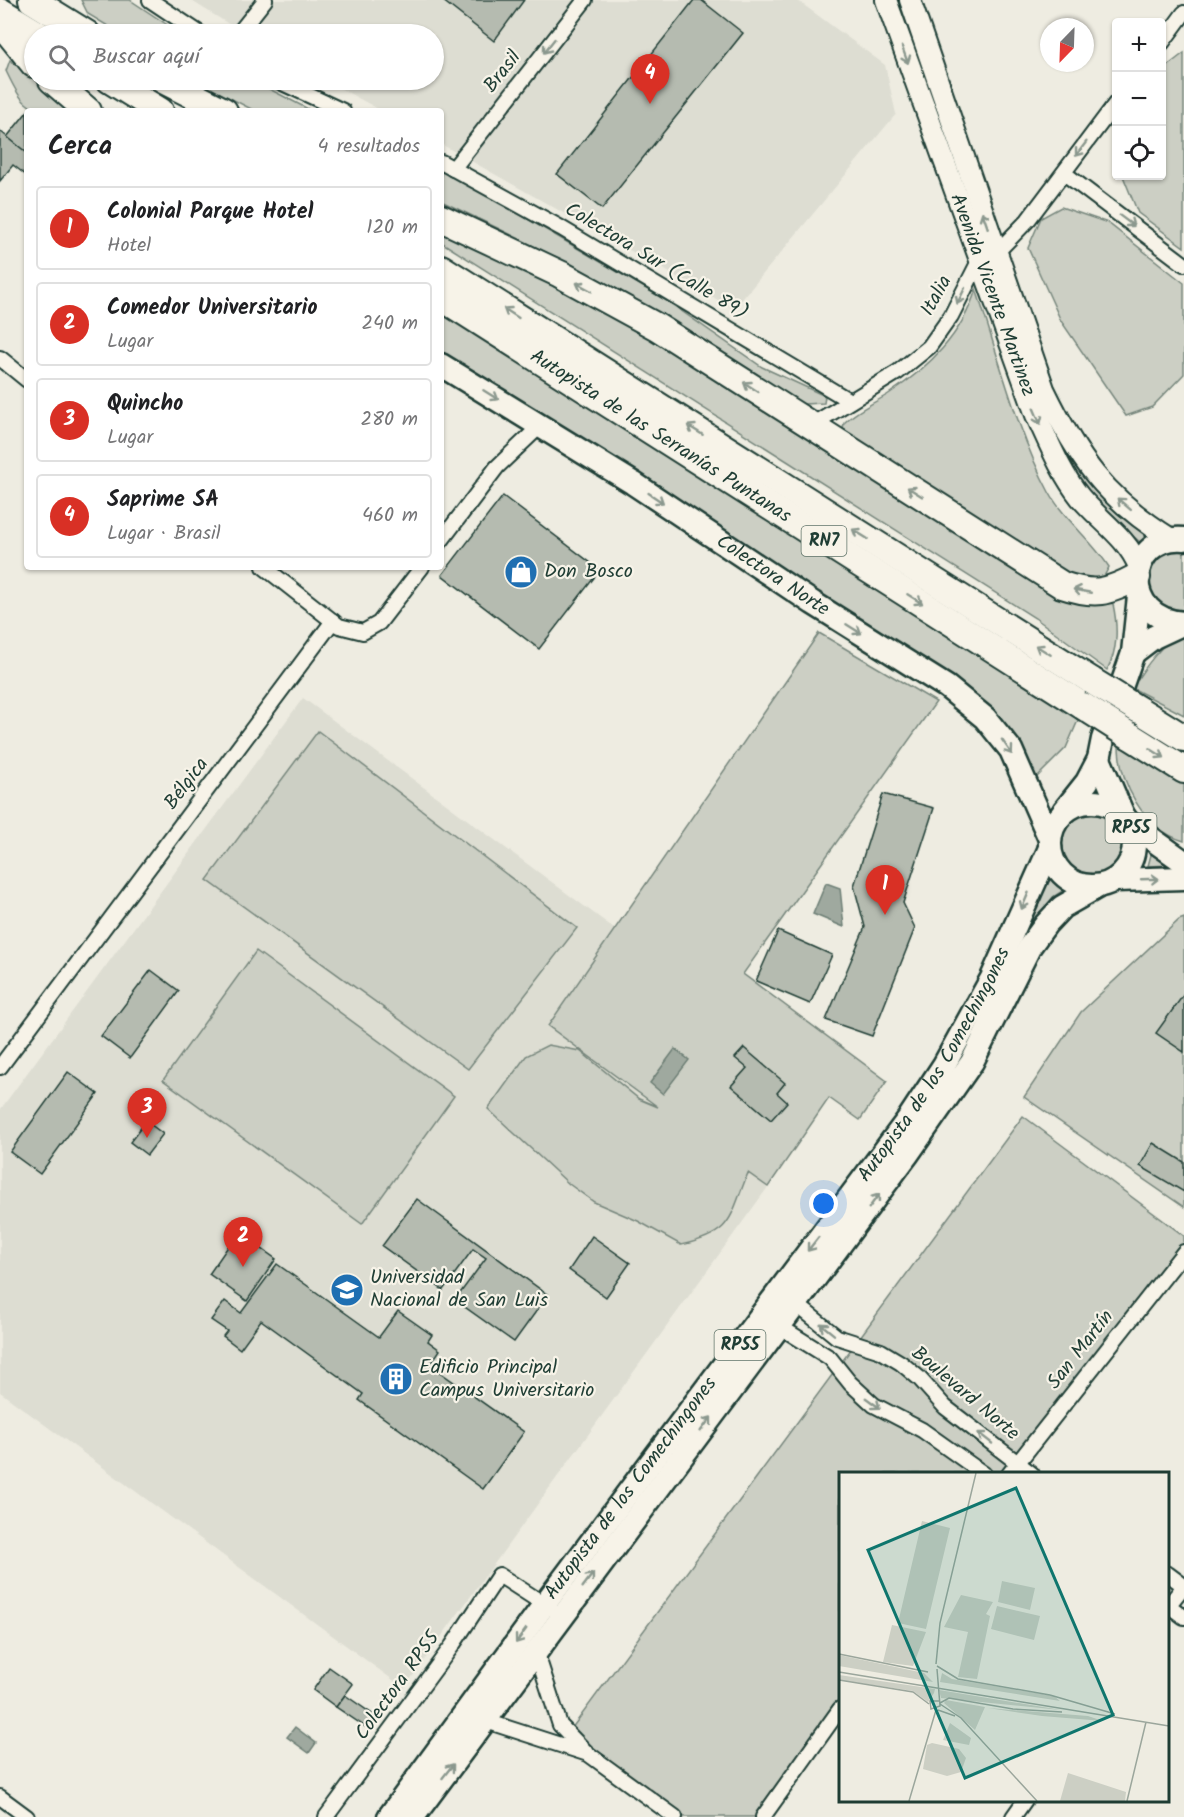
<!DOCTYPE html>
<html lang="es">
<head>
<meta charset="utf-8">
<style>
  :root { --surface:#fff; --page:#f6f6f6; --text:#202124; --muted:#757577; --line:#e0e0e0; --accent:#d93025 }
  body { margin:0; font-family:Kalam,sans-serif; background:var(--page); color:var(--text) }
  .controls { position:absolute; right:18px; top:18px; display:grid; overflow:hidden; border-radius:6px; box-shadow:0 2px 4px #0004 }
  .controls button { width:54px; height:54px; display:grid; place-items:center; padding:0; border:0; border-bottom:2px solid var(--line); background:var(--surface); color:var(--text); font:30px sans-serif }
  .compass { position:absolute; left:1040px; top:18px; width:54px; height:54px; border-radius:50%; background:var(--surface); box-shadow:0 2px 4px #0004; rotate:203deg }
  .you { position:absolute; left:824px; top:1204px; width:21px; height:21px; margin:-15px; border:4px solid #fff; border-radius:50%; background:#1a73e8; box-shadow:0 0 0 9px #1a73e833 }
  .badge { display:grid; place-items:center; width:39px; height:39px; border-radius:50%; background:var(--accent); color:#fff; font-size:20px; font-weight:700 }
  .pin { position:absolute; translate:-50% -50px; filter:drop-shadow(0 2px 3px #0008) }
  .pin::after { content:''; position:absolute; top:32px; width:21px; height:18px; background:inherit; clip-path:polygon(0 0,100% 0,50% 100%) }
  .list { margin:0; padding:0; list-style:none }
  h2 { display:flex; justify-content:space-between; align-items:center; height:78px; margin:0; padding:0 24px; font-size:26px }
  h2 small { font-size:20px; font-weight:400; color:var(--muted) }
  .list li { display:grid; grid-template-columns:39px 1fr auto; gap:18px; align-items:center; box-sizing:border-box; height:84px; margin:0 12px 12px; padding:0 12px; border:2px solid var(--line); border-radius:6px }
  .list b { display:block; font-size:22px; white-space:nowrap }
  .list p { margin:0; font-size:20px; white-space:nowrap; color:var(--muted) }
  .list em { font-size:20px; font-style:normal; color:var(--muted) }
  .icon { flex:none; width:33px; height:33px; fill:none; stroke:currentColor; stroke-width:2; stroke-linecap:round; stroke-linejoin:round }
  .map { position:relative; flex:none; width:1184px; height:1817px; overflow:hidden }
  .search { position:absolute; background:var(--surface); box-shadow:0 2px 4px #0004; left:24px; top:24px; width:420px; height:66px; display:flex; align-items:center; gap:15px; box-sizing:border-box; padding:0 21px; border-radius:33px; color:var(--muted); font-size:22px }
  .panel { position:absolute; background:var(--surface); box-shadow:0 2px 4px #0004; left:24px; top:108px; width:420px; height:462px; border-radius:6px }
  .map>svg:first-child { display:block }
  .built { fill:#ddddd2 }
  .green { fill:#cccfc4; stroke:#76867c; stroke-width:1.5 }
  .water { fill:#9fa99f; stroke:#6c7e74; stroke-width:1.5 }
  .building { fill:#b5bbb0; stroke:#1f3d34; stroke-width:1.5 }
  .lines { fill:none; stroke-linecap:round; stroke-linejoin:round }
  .street-casing { stroke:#1f3d34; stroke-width:18 }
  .secondary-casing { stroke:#1f3d34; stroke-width:24 }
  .primary-casing { stroke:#1f3d34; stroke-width:27 }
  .highway-casing { stroke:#1f3d34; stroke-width:30 }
  .street { stroke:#f7f3e8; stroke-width:14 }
  .secondary { stroke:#f7f3e8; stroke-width:20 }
  .primary { stroke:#f7f3e8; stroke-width:22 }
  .highway { stroke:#f7f3e8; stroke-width:26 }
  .highway-bridge-casing { stroke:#1f3d34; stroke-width:30; stroke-linecap:butt }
  .highway-bridge { stroke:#f7f3e8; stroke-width:26 }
  .oneway { stroke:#8b988e }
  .labels { text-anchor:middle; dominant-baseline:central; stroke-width:4.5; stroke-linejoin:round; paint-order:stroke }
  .shield { fill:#f7f3e8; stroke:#60746a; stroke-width:1.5 }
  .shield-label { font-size:18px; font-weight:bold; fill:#1f3d34 }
  .street-label { font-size:20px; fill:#1f3d34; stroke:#f7f3e8 }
  .poi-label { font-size:20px; fill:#1f3d34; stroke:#f7f3e8; text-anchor:start }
  .inset-road { fill:none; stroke:#9ba69c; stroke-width:1.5 }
  .view { fill:#0f766e; fill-opacity:0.15; stroke:#0f766e; stroke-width:3 }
  .inset-edge { fill:none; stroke:#1f3d34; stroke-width:3 }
</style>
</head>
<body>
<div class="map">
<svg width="1184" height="1817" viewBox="0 0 1184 1817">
  <rect width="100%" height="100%" fill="#eeece1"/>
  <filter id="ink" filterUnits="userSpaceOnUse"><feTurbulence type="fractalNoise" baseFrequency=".0167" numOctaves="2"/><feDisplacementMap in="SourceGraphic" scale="12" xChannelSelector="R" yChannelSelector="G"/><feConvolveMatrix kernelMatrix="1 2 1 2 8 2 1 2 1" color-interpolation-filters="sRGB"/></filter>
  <g filter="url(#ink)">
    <g class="built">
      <path d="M190 0H797L885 65 896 114 734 309 441 144V111H382L325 80H434V34H245Z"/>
      <path d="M303 698 615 929 549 1026 768 1187 404 1688 0 1392V1110Z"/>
    </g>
    <g class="green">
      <path d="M81 0H130L181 34H121L88 14Z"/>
      <path d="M895 0H902L983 237 977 239Z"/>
      <path d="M1184 53V247L1138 213 1123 176H1162V70Z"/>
      <path d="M10 60 74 111C30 111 26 113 6 71Z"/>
      <path d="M195 80H252L312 111H255Z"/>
      <path d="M441 168 667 301 762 367 825 396 824 403 803 404C761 382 724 352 684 328 606 280 523 240 441 201Z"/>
      <path d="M1061 207 1108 223 1184 283V374L1152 407 1126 416 1061 321 1028 248 1041 218Z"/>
      <path d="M441 227 574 292 1113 604C1118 628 1118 649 1107 670L1035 618 441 242Z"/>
      <path d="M996 273 1112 506 1148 536 1141 543C1123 527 1103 511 1088 492 1046 439 1019 338 996 273Z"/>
      <path d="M976 289C998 354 1017 433 1049 492 1065 521 1092 540 1109 567L1102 580 1069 579 843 429 844 423C857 410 875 403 890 393 929 367 962 335 976 289Z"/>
      <path d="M441 313 1079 718 1066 748 1036 778 1019 743 441 356Z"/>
      <path d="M1184 548V616L1152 603 1147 570 1162 553Z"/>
      <path d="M1184 629V715L1132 688C1146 665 1161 645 1184 629Z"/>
      <path d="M819 633 936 702 743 974 887 1081 860 1120 829 1098 768 1187 748 1173C729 1219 734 1233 681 1245L638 1221 594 1202 569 1184 488 1109 526 1056 548 1045 580 1051 639 1099 658 1107 548 1026Z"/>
      <path d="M318 731 577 928 468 1069 207 880Z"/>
      <path d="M1119 741 1184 783V841C1143 829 1118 782 1119 741Z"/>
      <circle cx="1092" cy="845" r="34"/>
      <path d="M1152 851 1172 865 1148 866Z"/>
      <path d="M1048 865 1065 889 1053 897 1014 948Z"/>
      <path d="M1184 918V1207L1024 1097 1081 1012 1179 920Z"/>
      <path d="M256 951 454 1096 362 1224 163 1080Z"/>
      <path d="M1023 1116 1184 1236V1252L1009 1473 840 1474V1709L763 1817H677L566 1736Z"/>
    </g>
    <g class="water">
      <path d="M826 883 840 888 844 927 813 914Z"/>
      <path d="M675 1049 689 1060 663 1094 650 1083Z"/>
      <path d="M295 1727 316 1743 309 1753 287 1737Z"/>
    </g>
    <g class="building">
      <path d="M442 0H524L494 41Z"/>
      <path d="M694 0H701L743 33 602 209 557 174Z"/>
      <path d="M27 112V153L7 137Z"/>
      <path d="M0 131 27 153V176L13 165 0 181Z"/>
      <path d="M503 496 600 570 539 649 442 575Z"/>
      <path d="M883 794 934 808 903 903 915 928 872 1036 826 1020 865 927 854 886Z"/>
      <path d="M778 931 832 955 810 1004 756 981Z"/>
      <path d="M151 970 179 991 130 1058 101 1036Z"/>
      <path d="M1184 994V1052L1156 1033Z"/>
      <path d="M744 1048 785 1083 777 1093 787 1102 771 1120 731 1086 747 1068 735 1058Z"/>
      <path d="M68 1072 98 1094 40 1174 10 1152Z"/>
      <path d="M146 1121 163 1134 147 1155 130 1142Z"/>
      <path d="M1153 1143 1184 1162V1192L1140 1166Z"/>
      <path d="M417 1199 548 1295 514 1342 455 1300 486 1258 473 1249 443 1290 382 1246Z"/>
      <path d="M238 1232 276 1259 247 1301 209 1274Z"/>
      <path d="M592 1236 630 1263 606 1297 569 1270Z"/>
      <path d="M277 1264 379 1337 398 1311 432 1335 428 1341 440 1350 430 1365 524 1432 483 1489 359 1400 363 1394 261 1320 240 1349 223 1336 227 1331 211 1320 225 1301 241 1313Z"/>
      <path d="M329 1667 353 1684 336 1707 313 1690Z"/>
      <path d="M345 1695 378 1718 370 1730 336 1707Z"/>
    </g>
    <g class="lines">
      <defs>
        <g id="street">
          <path d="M150 0 201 34"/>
          <path d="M238 34 265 0"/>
          <path d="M1162 43 1184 13"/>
          <path d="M276 80 343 111"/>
          <path d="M441 162 561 228 850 401"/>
          <path d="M453 169 585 0"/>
          <path d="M1064 173 1184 264"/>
          <path d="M0 358 27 380"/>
          <path d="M810 426 898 372 929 347 951 316 979 261 996 253 1028 220 1116 103"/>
          <path d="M441 541 497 467 540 426"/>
          <path d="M264 567 339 626 363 632 379 623 422 567"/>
          <path d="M0 1067 333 621"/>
          <path d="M790 1299 837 1337 881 1351 901 1363 919 1378 945 1407 1032 1474"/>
          <path d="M774 1323 830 1358 850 1383 874 1405 922 1430 984 1474"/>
          <path d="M1009 1474 1184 1252"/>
          <path d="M1168 1574 1184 1586"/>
          <path d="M1168 1605 1184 1617"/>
          <path d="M1168 1606 1184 1586"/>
          <path d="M536 1651 560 1725 587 1753 675 1817"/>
          <path d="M486 1721 585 1753"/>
          <path d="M0 1797 27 1817"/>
          <path d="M326 1817 452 1646 499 1575 550 1608"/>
          <path d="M763 1817 840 1709"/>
          <path d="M1013 1817 1025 1800"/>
        </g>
        <g id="secondary">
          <path d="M886 0 1036 415C1049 443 1061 473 1080 497 1100 521 1127 537 1139 567"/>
          <path d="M910 0 1044 389C1078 459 1104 497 1171 539"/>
        </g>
        <g id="primary">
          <path id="s1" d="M441 365 633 483 813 603 947 687 985 718 1011 750 1050 839"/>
          <path d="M1184 539C1125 534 1119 620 1184 623"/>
          <path d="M1133 653 1154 637 1184 623"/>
          <path d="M1099 759 1123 815"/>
          <circle cx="1092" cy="844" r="42"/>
          <path d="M1064 811 1087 782 1099 759 1103 739 1133 653 1139 596"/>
          <path d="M1128 822 1184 862"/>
          <path d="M1116 880 1184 878"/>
          <path id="s2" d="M389 1817 544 1605 909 1118 944 1065 992 978 1050 848"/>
          <path d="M413 1817 907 1155 972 1062 1030 946 1046 924 1062 907 1097 887"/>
        </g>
        <g id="highway">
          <path d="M32 0 87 34"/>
          <path d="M0 11 38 34"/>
          <path d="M0 22 34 64"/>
          <path d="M52 80 88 111"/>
          <path d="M110 80 160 111"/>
          <path d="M163 80 224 111"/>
          <path d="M441 218 560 274 657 327 1062 585C1095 596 1107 593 1137 577"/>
          <path d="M441 268 1092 681"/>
          <path id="s3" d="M441 297 1083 706"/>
          <path d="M1139 710 1184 738"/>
          <path d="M1130 736 1184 770"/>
        </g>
      </defs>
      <use href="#street" class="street-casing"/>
      <use href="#secondary" class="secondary-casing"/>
      <use href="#primary" class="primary-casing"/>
      <use href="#highway" class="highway-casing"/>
      <use href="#street" class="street"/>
      <use href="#secondary" class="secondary"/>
      <use href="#primary" class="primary"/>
      <use href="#highway" class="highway"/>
      <defs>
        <g id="highway-bridge">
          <path d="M1092 681 1139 710"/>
          <path d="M1083 706 1130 736"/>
        </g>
      </defs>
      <use href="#highway-bridge" class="highway-bridge-casing"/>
      <use href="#highway-bridge" class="highway-bridge"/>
    </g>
    <defs><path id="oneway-shaft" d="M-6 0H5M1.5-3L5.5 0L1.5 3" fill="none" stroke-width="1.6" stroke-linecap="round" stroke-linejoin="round" transform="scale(1.5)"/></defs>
    <g class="oneway">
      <use href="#oneway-shaft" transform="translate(549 46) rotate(128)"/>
      <use href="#oneway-shaft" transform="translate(905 55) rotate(70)"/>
      <use href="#oneway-shaft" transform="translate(1081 149) rotate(127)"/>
      <use href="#oneway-shaft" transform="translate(985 220) rotate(-109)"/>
      <use href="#oneway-shaft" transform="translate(1127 221) rotate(37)"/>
      <use href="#oneway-shaft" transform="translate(584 287) rotate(-151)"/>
      <use href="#oneway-shaft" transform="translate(961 296) rotate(116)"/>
      <use href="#oneway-shaft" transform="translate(511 313) rotate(-147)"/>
      <use href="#oneway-shaft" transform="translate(751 387) rotate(-147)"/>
      <use href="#oneway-shaft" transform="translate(491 395) rotate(32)"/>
      <use href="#oneway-shaft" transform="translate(1037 416) rotate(67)"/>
      <use href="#oneway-shaft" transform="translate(695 430) rotate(-148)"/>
      <use href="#oneway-shaft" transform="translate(915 492) rotate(-148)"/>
      <use href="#oneway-shaft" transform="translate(656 498) rotate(34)"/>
      <use href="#oneway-shaft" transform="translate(1124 504) rotate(-139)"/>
      <use href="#oneway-shaft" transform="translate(860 534) rotate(-148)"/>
      <use href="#oneway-shaft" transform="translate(1082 591) rotate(-169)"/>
      <use href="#oneway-shaft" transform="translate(915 599) rotate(32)"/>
      <use href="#oneway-shaft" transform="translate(854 629) rotate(32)"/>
      <use href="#oneway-shaft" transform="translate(1043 650) rotate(-148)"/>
      <use href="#oneway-shaft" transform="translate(1007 747) rotate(55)"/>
      <use href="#oneway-shaft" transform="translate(1157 753) rotate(32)"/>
      <use href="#oneway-shaft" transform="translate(1150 879) rotate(-2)"/>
      <use href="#oneway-shaft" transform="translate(1025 901) rotate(113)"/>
      <use href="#oneway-shaft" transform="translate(874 1201) rotate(-54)"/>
      <use href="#oneway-shaft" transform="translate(813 1244) rotate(128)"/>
      <use href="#oneway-shaft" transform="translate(827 1329) rotate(-141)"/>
      <use href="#oneway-shaft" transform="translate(873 1403) rotate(36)"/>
      <use href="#oneway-shaft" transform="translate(706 1424) rotate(-53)"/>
      <use href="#oneway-shaft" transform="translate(985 1438) rotate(-142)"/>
      <use href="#oneway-shaft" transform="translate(588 1580) rotate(-53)"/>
      <use href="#oneway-shaft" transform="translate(521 1636) rotate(126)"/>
      <use href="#oneway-shaft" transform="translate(448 1771) rotate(-52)"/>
    </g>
  </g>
  <defs>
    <symbol id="shop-disc" viewBox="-11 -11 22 22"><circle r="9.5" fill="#1f6fb2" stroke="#f7f3e8"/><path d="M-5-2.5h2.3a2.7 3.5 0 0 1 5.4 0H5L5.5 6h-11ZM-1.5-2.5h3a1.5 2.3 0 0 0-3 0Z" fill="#fff"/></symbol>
    <symbol id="university-disc" viewBox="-11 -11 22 22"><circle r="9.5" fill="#1f6fb2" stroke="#f7f3e8"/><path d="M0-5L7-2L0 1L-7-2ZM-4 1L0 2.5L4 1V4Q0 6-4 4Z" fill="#fff"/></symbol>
    <symbol id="building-disc" viewBox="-11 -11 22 22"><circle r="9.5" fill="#1f6fb2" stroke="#f7f3e8"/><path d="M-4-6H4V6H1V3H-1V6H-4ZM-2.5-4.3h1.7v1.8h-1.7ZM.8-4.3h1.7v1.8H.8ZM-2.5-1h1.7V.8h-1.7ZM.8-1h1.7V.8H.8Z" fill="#fff"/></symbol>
  </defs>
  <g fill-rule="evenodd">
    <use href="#shop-disc" x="502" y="553" width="38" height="38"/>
    <use href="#university-disc" x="328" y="1271" width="38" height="38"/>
    <use href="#building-disc" x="377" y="1360" width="38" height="38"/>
  </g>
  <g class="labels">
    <g class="shield">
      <rect x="801.5" y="526" width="45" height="30" rx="4.5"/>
      <rect x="1105.5" y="813" width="51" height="30" rx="4.5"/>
      <rect x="714.5" y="1330" width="51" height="30" rx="4.5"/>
    </g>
    <g class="shield-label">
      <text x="824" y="541">RN7</text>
      <text x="1131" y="828">RP55</text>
      <text x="740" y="1345">RP55</text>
    </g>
    <g class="street-label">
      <text transform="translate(503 72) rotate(-52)">Brasil</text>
      <text transform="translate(656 262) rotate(31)">Colectora Sur (Calle 89)</text>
      <text transform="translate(992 295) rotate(70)">Avenida Vicente Martinez</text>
      <text transform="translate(937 296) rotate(-61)">Italia</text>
      <text stroke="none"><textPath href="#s3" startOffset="260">Autopista de las Serranías Puntanas</textPath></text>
      <text stroke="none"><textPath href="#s1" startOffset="393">Colectora Norte</textPath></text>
      <text transform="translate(187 784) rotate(-53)">Bélgica</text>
      <text stroke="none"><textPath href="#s2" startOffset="930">Autopista de los Comechingones</textPath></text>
      <text transform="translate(1081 1350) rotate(-52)">San Martín</text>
      <text transform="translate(965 1394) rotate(40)">Boulevard Norte</text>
      <text stroke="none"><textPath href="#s2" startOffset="408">Autopista de los Comechingones</textPath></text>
      <text transform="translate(398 1686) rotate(-54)">Colectora RP55</text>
    </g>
    <g class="poi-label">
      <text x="544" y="572">Don Bosco</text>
      <text x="370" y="1278">Universidad<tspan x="370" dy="23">Nacional de San Luis</tspan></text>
      <text x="419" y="1368">Edificio Principal<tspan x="419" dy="23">Campus Universitario</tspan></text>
    </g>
  </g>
  <g transform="translate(839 1472)">
    <rect width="330" height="330" fill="#eeece1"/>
    <path d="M83 49 111 56 87 157 59 151ZM163 109 196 116 191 138 159 130ZM122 123 154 130 147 142 151 144 138 207 119 205 129 160 105 155ZM158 134 201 144 195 168 152 157ZM53 153 87 160 74 194 44 190ZM0 183 85 201 94 210 0 194ZM103 201 113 207 215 224 221 229 101 210ZM0 203 96 217 95 221 89 230 74 219 0 208ZM100 218 222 238 102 226ZM107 228 146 235 136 258 105 231ZM149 236 249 244 264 249 203 244ZM111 251 132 266 130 273 104 268ZM93 271 120 277 127 286 122 300 108 304 84 297 88 273ZM229 301 287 320 286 329H221Z" fill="#cccfc4"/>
    <path class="inset-road" d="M0 182 89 200M97 192 101 151 137 1M98 194 119 207 211 223M98 197 101 234 92 237 91 229H100M0 200 330 254M0 208 74 220 90 232M211 223 276 242M101 231 110 226 174 237 223 240M101 232 122 246 198 329M99 238 116 244M70 329 97 238M288 329 307 250"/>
    <path class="view" d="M177 16 274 243 126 306 29 78Z"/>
    <rect width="330" height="330" class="inset-edge"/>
  </g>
</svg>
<div class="controls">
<button>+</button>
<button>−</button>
<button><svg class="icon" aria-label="locate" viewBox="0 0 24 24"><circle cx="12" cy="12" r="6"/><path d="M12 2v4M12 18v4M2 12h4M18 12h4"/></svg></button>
</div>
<svg class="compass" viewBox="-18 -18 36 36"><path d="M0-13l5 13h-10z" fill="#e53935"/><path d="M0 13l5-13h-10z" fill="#757577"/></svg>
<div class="you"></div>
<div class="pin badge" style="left:885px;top:915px">1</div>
<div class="pin badge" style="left:243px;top:1267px">2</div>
<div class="pin badge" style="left:147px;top:1138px">3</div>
<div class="pin badge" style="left:650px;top:104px">4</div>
<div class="search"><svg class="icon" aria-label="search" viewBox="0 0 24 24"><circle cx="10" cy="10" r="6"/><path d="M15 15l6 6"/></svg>Buscar aquí</div>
<section class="panel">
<h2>Cerca<small>4 resultados</small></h2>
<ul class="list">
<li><span class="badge">1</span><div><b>Colonial Parque Hotel</b><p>Hotel</p></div><em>120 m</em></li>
<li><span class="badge">2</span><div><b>Comedor Universitario</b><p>Lugar</p></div><em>240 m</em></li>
<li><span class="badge">3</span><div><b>Quincho</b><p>Lugar</p></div><em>280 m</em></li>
<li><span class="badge">4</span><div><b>Saprime SA</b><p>Lugar · Brasil</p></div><em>460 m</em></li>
</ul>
</section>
</div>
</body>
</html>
